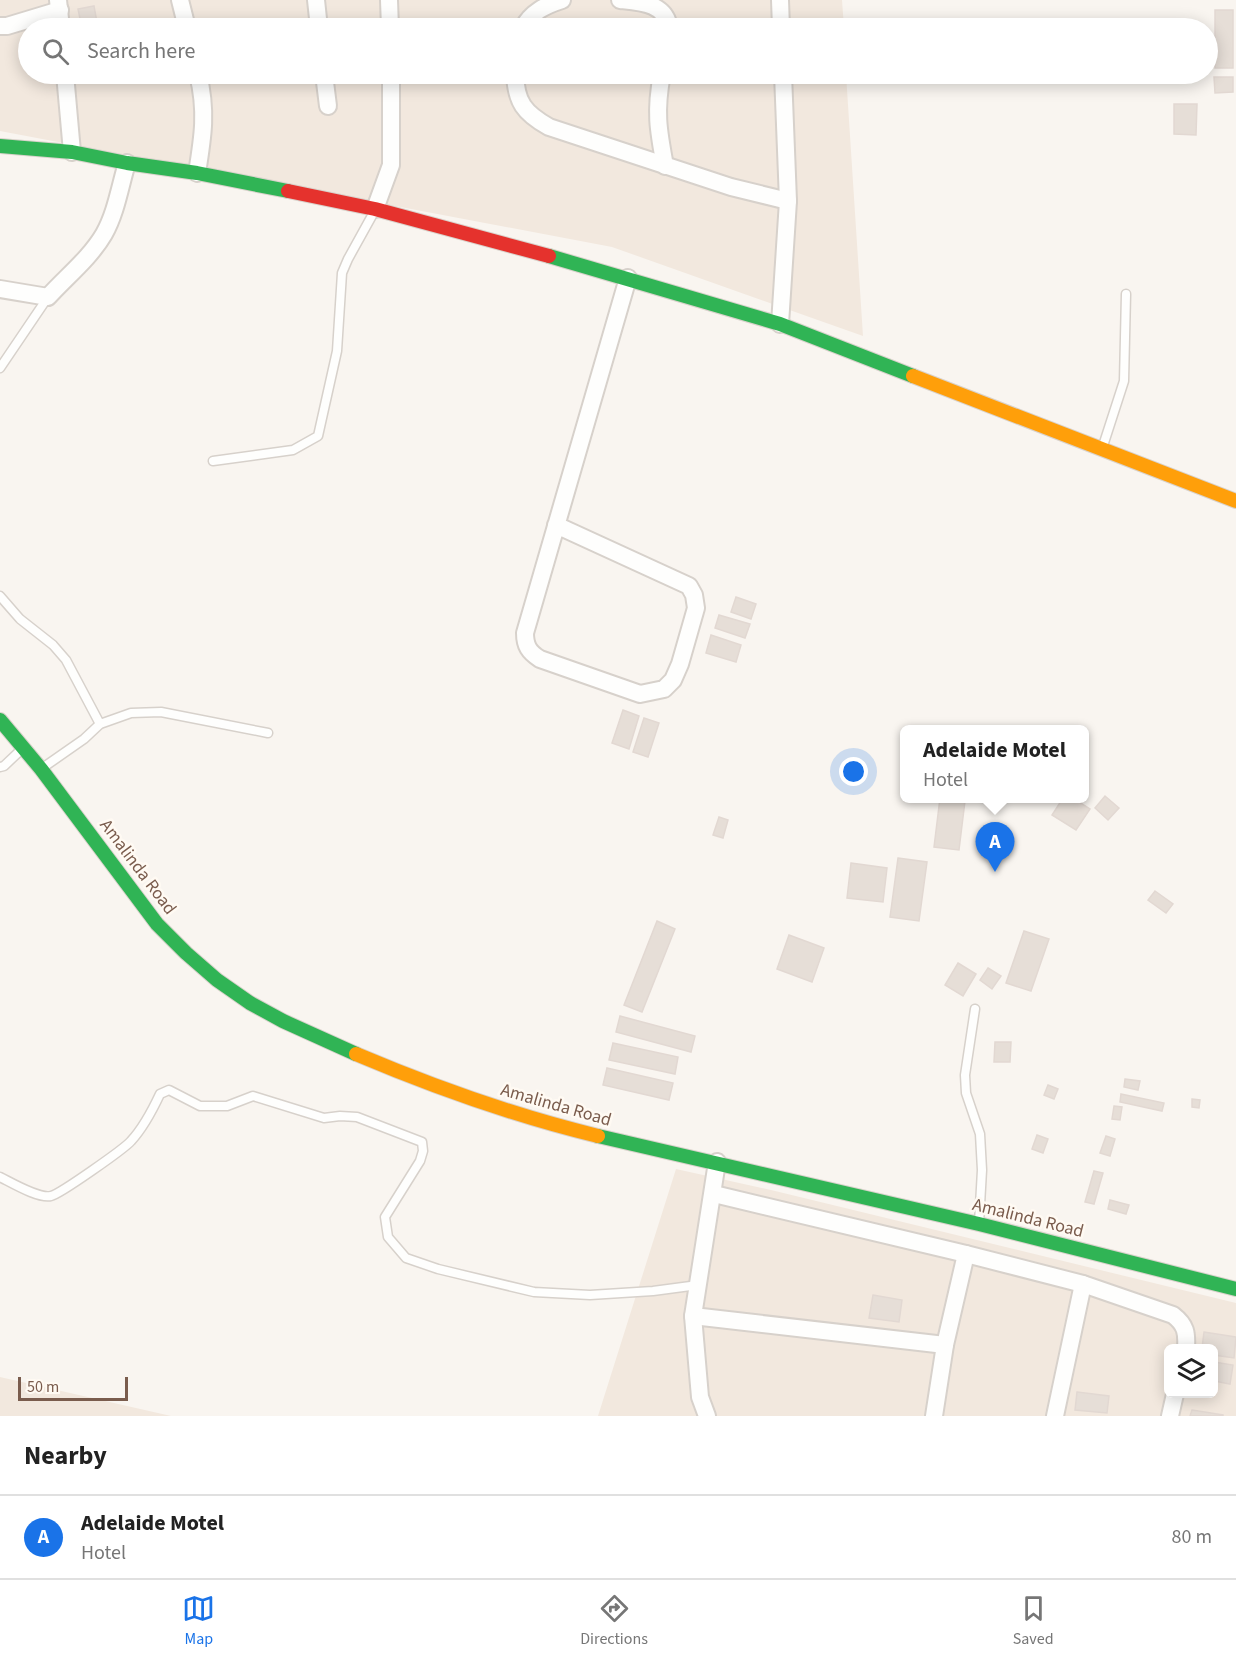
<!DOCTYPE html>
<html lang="en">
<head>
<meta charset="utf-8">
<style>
  :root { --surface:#fff; --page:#f2f2f2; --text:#222; --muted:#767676; --line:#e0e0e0; --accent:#1a73e8 }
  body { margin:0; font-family:"Source Sans 3",sans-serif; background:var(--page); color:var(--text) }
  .controls { position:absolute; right:18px; bottom:18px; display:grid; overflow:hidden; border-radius:9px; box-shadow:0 3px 15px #0003 }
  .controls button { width:54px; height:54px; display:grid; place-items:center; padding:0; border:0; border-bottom:2px solid var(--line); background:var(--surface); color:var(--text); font:30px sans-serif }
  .scale { position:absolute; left:18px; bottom:15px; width:110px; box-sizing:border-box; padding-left:6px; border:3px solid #7a5c4d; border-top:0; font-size:16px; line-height:21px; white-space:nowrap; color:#7a5c4d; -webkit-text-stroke:4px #fffaf3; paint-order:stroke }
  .you { position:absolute; left:854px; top:772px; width:21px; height:21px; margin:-15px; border:4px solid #fff; border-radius:50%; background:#1a73e8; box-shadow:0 0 0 9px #1a73e833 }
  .badge { display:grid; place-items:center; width:39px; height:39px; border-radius:50%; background:var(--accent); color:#fff; font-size:20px; font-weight:700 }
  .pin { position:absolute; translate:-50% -50px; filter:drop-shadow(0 2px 3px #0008) }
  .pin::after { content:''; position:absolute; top:32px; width:21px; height:18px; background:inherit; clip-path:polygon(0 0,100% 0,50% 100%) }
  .popup { position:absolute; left:900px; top:725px; width:189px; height:78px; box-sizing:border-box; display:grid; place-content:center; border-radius:9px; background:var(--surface); filter:drop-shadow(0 2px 4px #0005); font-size:20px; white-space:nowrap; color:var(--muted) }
  .popup b { font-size:22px; color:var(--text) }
  .popup::after { content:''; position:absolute; left:50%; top:100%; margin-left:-12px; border:12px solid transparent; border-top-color:var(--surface) }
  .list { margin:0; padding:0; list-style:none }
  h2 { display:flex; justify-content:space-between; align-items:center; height:78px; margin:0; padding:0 24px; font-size:26px }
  h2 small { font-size:20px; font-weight:400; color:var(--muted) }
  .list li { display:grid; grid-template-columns:39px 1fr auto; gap:18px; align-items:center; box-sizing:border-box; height:84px; padding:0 24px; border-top:2px solid var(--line) }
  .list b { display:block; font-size:22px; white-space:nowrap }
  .list p { margin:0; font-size:20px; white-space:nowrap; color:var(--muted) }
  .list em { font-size:20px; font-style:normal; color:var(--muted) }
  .icon { flex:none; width:33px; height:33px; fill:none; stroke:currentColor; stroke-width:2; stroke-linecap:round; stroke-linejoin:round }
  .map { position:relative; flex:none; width:1236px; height:1416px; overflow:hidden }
  .search { position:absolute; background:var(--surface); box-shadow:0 3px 15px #0003; left:18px; right:18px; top:18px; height:66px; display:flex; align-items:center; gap:15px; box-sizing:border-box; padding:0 21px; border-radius:33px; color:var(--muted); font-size:22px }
  .sheet { height:162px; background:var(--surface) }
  nav { display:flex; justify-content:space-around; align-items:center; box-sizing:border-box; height:84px; border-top:2px solid var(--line); background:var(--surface); font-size:16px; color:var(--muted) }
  nav a { display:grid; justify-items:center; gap:3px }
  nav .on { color:var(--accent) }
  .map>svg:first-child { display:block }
  .residential { fill:#f2e8de; fill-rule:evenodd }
  .building { fill:#e6ded7; stroke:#e2d8d2; stroke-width:1.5 }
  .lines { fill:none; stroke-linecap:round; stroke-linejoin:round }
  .lane-casing { stroke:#d7d1cb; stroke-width:11 }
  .street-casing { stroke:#d7d1cb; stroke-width:20 }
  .fast-casing { stroke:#d9d2cb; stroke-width:16 }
  .slow-casing { stroke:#d9d2cb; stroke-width:16 }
  .jam-casing { stroke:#d9d2cb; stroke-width:16 }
  .lane { stroke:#fefefd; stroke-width:8 }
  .street { stroke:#fefefd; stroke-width:16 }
  .fast { stroke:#30b455; stroke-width:14 }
  .slow { stroke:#ff9f0a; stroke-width:14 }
  .jam { stroke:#e5322d; stroke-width:14 }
  .labels { text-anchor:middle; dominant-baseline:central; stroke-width:5; stroke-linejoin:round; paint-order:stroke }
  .street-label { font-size:18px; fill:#7a5c4d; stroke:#fffaf3 }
</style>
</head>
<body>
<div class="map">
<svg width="1236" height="1416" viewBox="0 0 1236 1416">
  <rect width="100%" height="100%" fill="#f9f5f0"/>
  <g class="residential">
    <path d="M0 0H842L844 28H28V74H846L863 336 612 247 0 131Z"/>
    <path d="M676 1169 771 1190 1236 1303V1416H598ZM1168 1348H1214V1394H1168Z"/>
    <path d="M0 1377 171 1416H0Z"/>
  </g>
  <g class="building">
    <path d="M94 6 98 28H82L78 9Z"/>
    <rect x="1215" y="10" width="18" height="58"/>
    <path d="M1214 77H1233V92L1215 93Z"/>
    <path d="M1174 104H1197L1196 135 1174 134Z"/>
    <path d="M736 597 756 604 751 619 731 612Z"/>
    <path d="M719 615 750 624 745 638 715 628Z"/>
    <path d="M711 635 741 645 736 662 706 653Z"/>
    <path d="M623 710 639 716 629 749 612 743Z"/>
    <path d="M644 718 659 723 648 757 633 752Z"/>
    <path d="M1105 796 1119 808 1108 820 1095 808Z"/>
    <path d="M940 798 965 801 959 850 934 847Z"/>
    <path d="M1063 798H1073L1090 809 1076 830 1052 815Z"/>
    <path d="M719 817 728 820 723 838 713 835Z"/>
    <path d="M898 858 927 862 919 921 890 917Z"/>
    <path d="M851 863 887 868 883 902 847 898Z"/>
    <path d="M1155 891 1173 904 1166 913 1148 900Z"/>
    <path d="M657 921 675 929 642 1012 624 1005Z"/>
    <path d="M1024 931 1049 939 1031 991 1006 983Z"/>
    <path d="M789 935 824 948 812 982 777 969Z"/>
    <path d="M958 963 976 974 963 996 945 985Z"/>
    <path d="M988 968 1001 976 992 989 980 980Z"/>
    <path d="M620 1016 695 1036 691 1052 616 1032Z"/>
    <path d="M995 1042H1011L1010 1062H994Z"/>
    <path d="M613 1043 678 1057 675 1074 609 1060Z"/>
    <path d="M607 1068 673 1083 669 1100 603 1085Z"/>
    <path d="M1125 1079 1140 1081 1138 1090 1124 1087Z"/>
    <path d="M1048 1085 1058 1089 1054 1099 1044 1095Z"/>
    <path d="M1121 1094 1164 1103 1162 1111 1120 1102Z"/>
    <path d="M1192 1099 1200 1100 1199 1108 1192 1107Z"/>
    <path d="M1114 1106 1122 1107 1120 1120 1112 1119Z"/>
    <path d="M1037 1135 1048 1139 1043 1153 1032 1149Z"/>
    <path d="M1106 1136 1115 1139 1110 1156 1100 1153Z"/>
    <path d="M1094 1171 1103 1173 1094 1204 1085 1202Z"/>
    <path d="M1110 1200 1129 1205 1126 1214 1108 1209Z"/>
    <path d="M873 1295 902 1300 899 1322 869 1318Z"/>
    <path d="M1204 1332 1236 1337 1234 1358 1214 1355V1348H1202Z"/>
    <path d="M1214 1362 1233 1365 1230 1384 1214 1381Z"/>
    <path d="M1077 1392 1109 1396 1107 1413 1075 1410Z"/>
    <path d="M1192 1410 1223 1415V1416H1190Z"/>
  </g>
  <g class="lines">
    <defs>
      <g id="lane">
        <path d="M0 368 48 297"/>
        <path d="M1102 449 1124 381 1126 294"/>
        <path d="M213 461 293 450 318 436 337 351 342 273 348 259 374 212"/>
        <path d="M0 596 20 619 53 645 66 660 100 724"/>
        <path d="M0 767 4 766 23 748"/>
        <path d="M41 769 84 739 100 724 131 713 161 712 268 733"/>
        <path d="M975 1009 965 1075 966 1093 980 1134 982 1170 979 1223"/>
        <path d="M0 1177C12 1183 39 1199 51 1196 60 1194 124 1149 131 1141 143 1128 153 1109 160 1094L169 1090 200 1106H227L253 1096 324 1118 340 1116 357 1117 422 1142 423 1151 420 1161 385 1217 388 1237 406 1258 438 1269 534 1292 590 1295 653 1291 698 1285"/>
      </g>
      <g id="street">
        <path d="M58 0 61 28"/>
        <path d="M180 0 187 28"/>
        <path d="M316 0 319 28"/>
        <path d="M389 0 390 28"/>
        <path d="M620 0C640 2 666 3 669 28"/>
        <path d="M780 0 781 28"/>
        <path d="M0 26H7L60 10"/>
        <path d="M523 28C531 12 546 5 562 0"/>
        <path d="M65 74 72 152"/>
        <path d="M324 74 328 106"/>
        <path d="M515 74C516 102 524 113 549 127L731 187 788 201"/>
        <path d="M662 74C655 111 658 129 665 166"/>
        <path d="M197 173C203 136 207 111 198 74"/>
        <path d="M375 209 391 165V74"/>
        <path d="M0 289 48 297C66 277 90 258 104 234 116 213 120 186 127 163"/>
        <path d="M780 324 788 201 783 74"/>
        <path d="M556 525 689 586 694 595 696 608 680 664 673 680 664 689 640 694 540 659C529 652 525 646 525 633L628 278"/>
        <path d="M714 1194 966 1254 1083 1284 1173 1315C1186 1325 1187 1333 1186 1348"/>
        <path d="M693 1316 945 1345"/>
        <path d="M707 1416 700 1397 693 1316 717 1162"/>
        <path d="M934 1416 945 1345 966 1254"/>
        <path d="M1055 1416 1083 1284"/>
        <path d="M1170 1416 1175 1394"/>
      </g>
      <g id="fast">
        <path d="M0 146 72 152 127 163 197 173 288 191"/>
        <path d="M549 256 780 324 913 376"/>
        <path d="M0 720 41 769 157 924 186 953 217 980 250 1003 283 1021 356 1054"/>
        <path d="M598 1136 979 1224 1236 1289"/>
      </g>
      <g id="slow">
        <path d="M913 376 1236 501"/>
        <path d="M356 1054C434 1087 515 1116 598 1136"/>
      </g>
      <path id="jam" d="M288 191 375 209 549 256"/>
    </defs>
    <use href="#lane" class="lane-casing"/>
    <use href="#street" class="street-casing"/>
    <use href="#fast" class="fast-casing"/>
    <use href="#slow" class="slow-casing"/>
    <use href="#jam" class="jam-casing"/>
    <use href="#lane" class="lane"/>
    <use href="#street" class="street"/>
    <use href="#fast" class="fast"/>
    <use href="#slow" class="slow"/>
    <use href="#jam" class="jam"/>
  </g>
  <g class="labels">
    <g class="street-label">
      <text transform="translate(138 867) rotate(53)">Amalinda Road</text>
      <text transform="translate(556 1105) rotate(16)">Amalinda Road</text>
      <text transform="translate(1028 1218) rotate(14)">Amalinda Road</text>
    </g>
  </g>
</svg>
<div class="controls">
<button><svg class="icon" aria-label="layers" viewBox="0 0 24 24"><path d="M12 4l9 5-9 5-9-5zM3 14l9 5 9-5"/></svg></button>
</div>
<div class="scale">50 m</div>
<div class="you"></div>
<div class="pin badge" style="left:995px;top:872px">A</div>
<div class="popup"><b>Adelaide Motel</b>Hotel</div>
<div class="search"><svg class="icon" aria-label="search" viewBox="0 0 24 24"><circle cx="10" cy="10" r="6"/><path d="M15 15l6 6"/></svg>Search here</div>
</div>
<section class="sheet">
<h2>Nearby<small></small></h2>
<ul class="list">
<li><span class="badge">A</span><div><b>Adelaide Motel</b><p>Hotel</p></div><em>80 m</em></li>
</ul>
</section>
<nav>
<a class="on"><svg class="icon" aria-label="map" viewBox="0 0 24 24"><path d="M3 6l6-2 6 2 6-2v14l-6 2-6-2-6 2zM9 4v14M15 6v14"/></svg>Map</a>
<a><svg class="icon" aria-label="directions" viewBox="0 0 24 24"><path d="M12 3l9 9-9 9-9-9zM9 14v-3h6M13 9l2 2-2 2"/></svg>Directions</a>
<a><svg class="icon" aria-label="saved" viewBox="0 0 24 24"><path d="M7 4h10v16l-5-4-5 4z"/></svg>Saved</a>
</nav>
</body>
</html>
